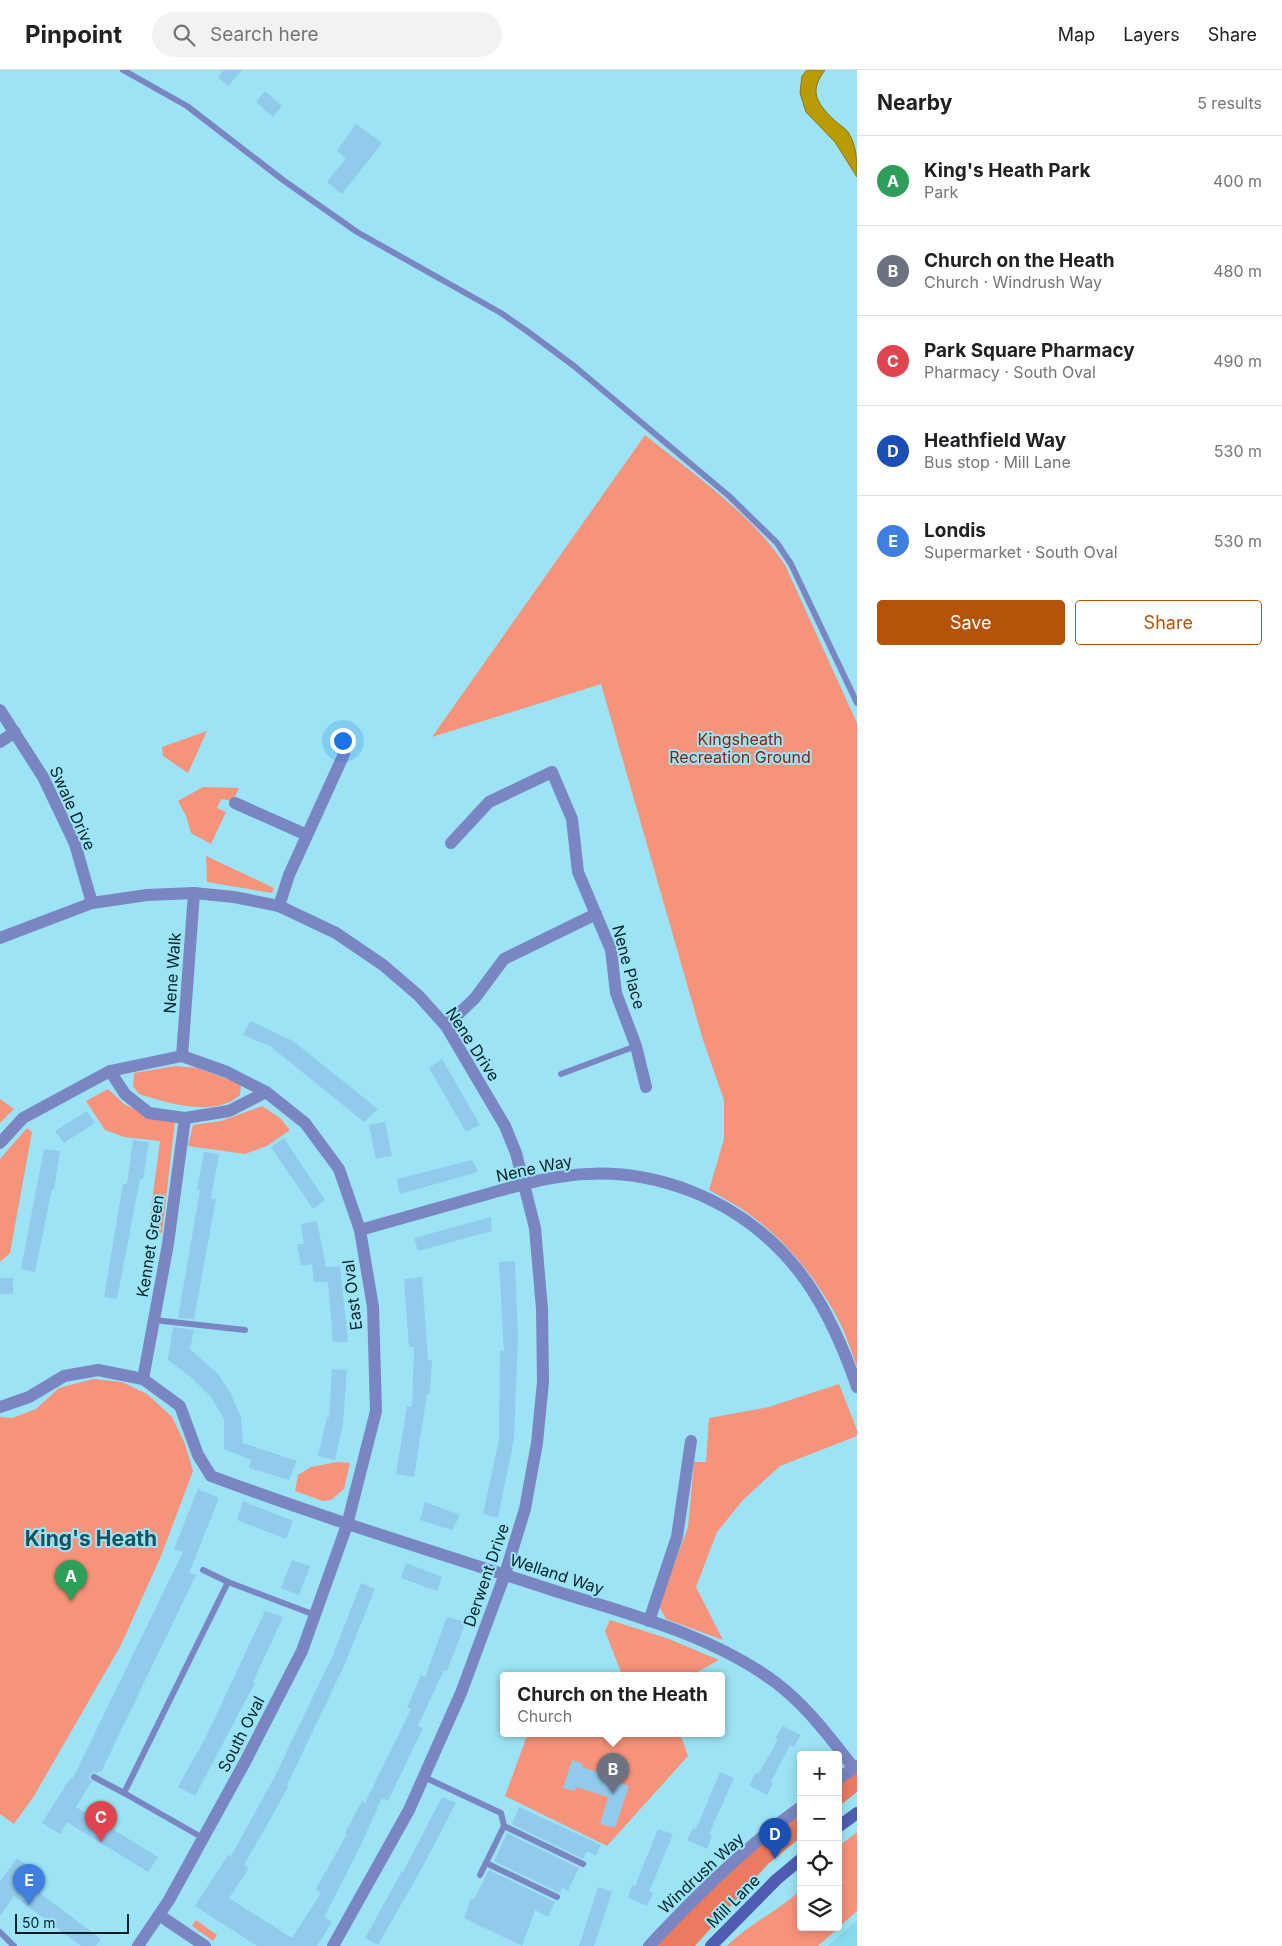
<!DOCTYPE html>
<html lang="en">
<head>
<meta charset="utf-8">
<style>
  :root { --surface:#fff; --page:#f2f2f2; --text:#202124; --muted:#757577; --line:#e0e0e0; --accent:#b45309 }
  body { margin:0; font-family:Inter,sans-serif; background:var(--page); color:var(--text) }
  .controls { position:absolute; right:15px; bottom:15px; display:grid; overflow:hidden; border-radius:5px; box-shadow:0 2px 12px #0003 }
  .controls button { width:45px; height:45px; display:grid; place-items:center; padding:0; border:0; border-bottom:1px solid var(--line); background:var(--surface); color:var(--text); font:25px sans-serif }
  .scale { position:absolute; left:15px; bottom:12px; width:114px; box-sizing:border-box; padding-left:5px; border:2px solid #032228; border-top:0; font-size:14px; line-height:18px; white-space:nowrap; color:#032228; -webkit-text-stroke:4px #9ce4f5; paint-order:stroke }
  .you { position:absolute; left:342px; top:670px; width:18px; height:18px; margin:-12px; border:4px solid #fff; border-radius:50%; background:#1a73e8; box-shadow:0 0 0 8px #1a73e833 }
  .badge { display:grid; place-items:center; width:32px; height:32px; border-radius:50%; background:var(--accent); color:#fff; font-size:16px; font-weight:700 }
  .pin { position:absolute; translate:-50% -41px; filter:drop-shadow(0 1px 2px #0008) }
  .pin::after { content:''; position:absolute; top:26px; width:18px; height:15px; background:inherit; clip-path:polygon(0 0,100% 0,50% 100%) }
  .popup { position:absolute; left:500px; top:1602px; width:225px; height:65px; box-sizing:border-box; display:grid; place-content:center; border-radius:5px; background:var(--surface); filter:drop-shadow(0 1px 4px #0005); font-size:16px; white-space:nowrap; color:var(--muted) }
  .popup b { font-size:19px; color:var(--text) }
  .popup::after { content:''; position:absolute; left:50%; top:100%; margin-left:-10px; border:10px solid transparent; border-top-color:var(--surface) }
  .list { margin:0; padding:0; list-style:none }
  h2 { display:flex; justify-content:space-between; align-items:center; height:65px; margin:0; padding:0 20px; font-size:21px }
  h2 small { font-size:16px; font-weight:400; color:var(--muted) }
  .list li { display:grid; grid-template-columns:32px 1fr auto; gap:15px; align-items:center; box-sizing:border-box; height:90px; padding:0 20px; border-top:1px solid var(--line) }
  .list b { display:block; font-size:19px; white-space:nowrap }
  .list p { margin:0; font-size:16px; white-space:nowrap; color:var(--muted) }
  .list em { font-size:16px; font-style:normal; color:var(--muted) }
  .actions { display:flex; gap:10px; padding:15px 20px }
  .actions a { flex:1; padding:11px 0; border:1px solid var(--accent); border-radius:5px; text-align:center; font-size:18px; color:var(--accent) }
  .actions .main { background:var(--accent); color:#fff }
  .icon { flex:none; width:28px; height:28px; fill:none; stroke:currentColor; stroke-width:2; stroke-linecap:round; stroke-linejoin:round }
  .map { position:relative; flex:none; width:857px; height:1876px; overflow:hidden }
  header { display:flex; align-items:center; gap:30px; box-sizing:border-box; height:70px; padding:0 25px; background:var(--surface); border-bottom:1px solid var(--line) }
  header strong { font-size:24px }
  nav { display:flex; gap:28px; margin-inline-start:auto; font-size:18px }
  .search { width:350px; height:45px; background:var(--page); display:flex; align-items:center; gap:12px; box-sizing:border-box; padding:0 18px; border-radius:28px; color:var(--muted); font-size:19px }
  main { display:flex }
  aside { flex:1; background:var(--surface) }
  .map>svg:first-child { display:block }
  .built { fill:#87d9ec }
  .green { fill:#f6937b }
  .forest { fill:#ea7b61 }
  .water { fill:#ba9b05; stroke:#837710 }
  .building { fill:#91caeb }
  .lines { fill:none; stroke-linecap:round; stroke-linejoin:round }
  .lane { stroke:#7a86c2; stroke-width:6 }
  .street { stroke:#7a86c2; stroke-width:12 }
  .secondary { stroke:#505cb3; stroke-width:12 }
  .labels { text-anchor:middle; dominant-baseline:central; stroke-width:4; stroke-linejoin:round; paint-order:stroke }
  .park-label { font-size:16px; fill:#87240b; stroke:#9ce4f5 }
  .street-label { font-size:16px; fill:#032228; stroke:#9ce4f5 }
  .district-label { font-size:21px; font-weight:bold; fill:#19515d; stroke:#9ce4f5 }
</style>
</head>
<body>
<header>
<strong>Pinpoint</strong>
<div class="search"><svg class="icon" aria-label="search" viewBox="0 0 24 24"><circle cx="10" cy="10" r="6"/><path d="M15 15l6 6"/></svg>Search here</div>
<nav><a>Map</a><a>Layers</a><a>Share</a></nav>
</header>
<main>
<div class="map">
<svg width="857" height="1876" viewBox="0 0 857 1876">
  <rect width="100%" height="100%" fill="#9ce4f5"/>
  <path class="built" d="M857 1850V1876H828Z"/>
  <g class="green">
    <path d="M645 365C692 403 753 445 785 495L857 653V1297C852 1284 848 1270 842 1257 821 1214 788 1172 749 1144 737 1135 723 1128 709 1120L724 1069V1030L703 970 601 614 432 667Z"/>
    <path d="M207 661 188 703 163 686 162 677Z"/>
    <path d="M203 717 239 718 233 731 221 729 217 738 226 742 211 774 191 763 186 746 178 731Z"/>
    <path d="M206 786 274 818 272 823 207 812Z"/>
    <path d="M175 996 197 998 241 1014 240 1025C215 1048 167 1033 139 1024L133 1016 134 1003Z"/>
    <path d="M108 1019 124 1034 137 1040 175 1051 162 1163 148 1162 160 1071 124 1067 105 1060 86 1031Z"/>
    <path d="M0 1029 14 1039 0 1053Z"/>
    <path d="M262 1036 280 1048 290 1060 267 1076 245 1084 188 1076 193 1055 221 1051Z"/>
    <path d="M27 1058 32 1062 10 1183 0 1192V1089Z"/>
    <path d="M93 1309 122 1312 147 1324 172 1347 185 1374 193 1401 161 1486 121 1575 34 1726 14 1754 0 1744V1347L12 1348 36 1339 59 1318Z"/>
    <path d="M839 1314 857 1360V1366L780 1396 743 1430 717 1462 696 1517 723 1570 666 1549 659 1536 688 1457 694 1392H706L709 1348 769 1337Z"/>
    <path d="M337 1392 350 1393 344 1419 331 1430 323 1431 295 1421 298 1405 311 1397Z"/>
    <path d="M610 1550 669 1569 719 1590 692 1605H622L605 1561Z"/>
    <path d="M528 1663H565L573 1666 584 1663H680L688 1686 607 1776 505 1726Z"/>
    <path d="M857 1762V1841L818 1876H727C749 1854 778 1841 801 1820V1857H838V1777Z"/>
    <path d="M196 1850 217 1865 213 1871 192 1856Z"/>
  </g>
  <g class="forest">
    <path d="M857 1699V1722L838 1737V1713Z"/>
    <path d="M801 1740V1767L768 1794 695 1876H655L692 1834Z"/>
  </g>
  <path class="water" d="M807 0H825C809 21 816 32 833 49 838 54 844 57 848 62 857 76 857 91 857 107L835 72 806 42 800 23 802 6Z"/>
  <g class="building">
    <path d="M224 0H242L228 16 218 7Z"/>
    <path d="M265 21 282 36 273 47 256 32Z"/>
    <path d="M356 54 382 73 342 124 327 112 346 88 337 81Z"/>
    <path d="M250 951 293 971 378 1039 364 1052 270 976 243 965Z"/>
    <path d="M442 989 480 1055 466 1062 429 998Z"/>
    <path d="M87 1041 95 1053 64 1073 55 1061Z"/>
    <path d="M385 1052 392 1086 376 1089 369 1055Z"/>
    <path d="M284 1068 325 1130 313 1139 271 1077Z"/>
    <path d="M133 1070 149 1072 143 1109H140L117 1229 104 1227 123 1114H127Z"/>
    <path d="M44 1079 60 1081 54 1120 52 1119 35 1202 21 1199Z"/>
    <path d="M204 1082 219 1084 211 1128 216 1129 194 1249 178 1248 200 1120H197Z"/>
    <path d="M472 1090 478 1102 400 1124 397 1109Z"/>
    <path d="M491 1147 492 1161 418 1181 414 1168Z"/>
    <path d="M317 1151 326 1197 340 1196 348 1272H333L328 1212H314L312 1194 301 1196 297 1174H304L301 1154Z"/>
    <path d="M515 1191 518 1267 514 1369 498 1448 483 1444 499 1370 500 1280 504 1281 499 1192Z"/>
    <path d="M422 1207 428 1290H432L430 1324H427L414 1407 396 1404 407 1336 412 1337 414 1277H409L404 1209Z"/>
    <rect x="0" y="1208" width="13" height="16"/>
    <path d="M173 1257 194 1260 190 1279 218 1304 230 1322 241 1347 243 1373 297 1391 289 1410 249 1398 251 1390 224 1379V1349L211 1327 192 1308 168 1290Z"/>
    <path d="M332 1299 347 1300 343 1353 335 1390 318 1386 327 1347 329 1348Z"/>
    <path d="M198 1419 219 1428 189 1503 196 1505 101 1702 98 1701 97 1703 93 1702 90 1704 89 1708 92 1711 76 1737 158 1787 148 1802 67 1752 60 1764 42 1753 71 1707 73 1708 183 1482 174 1479Z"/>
    <path d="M243 1431 293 1451 286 1469 237 1450Z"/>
    <path d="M425 1432 460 1445 452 1460 420 1450Z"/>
    <path d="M292 1490 310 1496 299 1525 281 1518Z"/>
    <path d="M406 1493 442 1507 437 1521 401 1508Z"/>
    <path d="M361 1513 375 1519 344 1596 287 1715 289 1716 244 1795 249 1798 229 1828 292 1868 321 1823 316 1819 347 1764 345 1763 362 1731 365 1733 411 1639 407 1638 421 1605 425 1607 447 1547 466 1552 447 1601 444 1600 418 1656 423 1658 388 1731 382 1728 357 1783 324 1847 332 1852 317 1876H257L195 1836 228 1785 231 1786 274 1708 333 1585Z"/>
    <path d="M265 1541 283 1547 253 1612 255 1613 195 1726 178 1717 206 1667Z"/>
    <path d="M783 1656 801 1665 794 1677 790 1675 771 1712 773 1713 767 1725 749 1715 756 1703H759L778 1670 775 1668Z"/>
    <path d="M572 1690 583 1694 582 1697 622 1710 620 1713 629 1716 615 1758 600 1754 608 1727 576 1717 575 1721 563 1718Z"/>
    <path d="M720 1702 734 1708 709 1764 712 1765 707 1779 687 1770 693 1758 696 1759Z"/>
    <path d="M442 1727 456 1733 423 1796 378 1875 365 1868 402 1801 403 1802Z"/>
    <path d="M519 1737 601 1775 596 1786 587 1781 583 1789 512 1754Z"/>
    <path d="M658 1759 673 1764 649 1822 653 1823 647 1836 628 1828 632 1815 635 1816Z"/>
    <path d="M507 1763 579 1798 568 1821 562 1818 560 1823 494 1791Z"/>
    <path d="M17 1788 33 1800 25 1812 101 1869 96 1876H81L14 1826 0 1846V1811Z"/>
    <path d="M489 1800 555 1832 548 1847 535 1840 522 1876 464 1848 471 1828 474 1829Z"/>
    <path d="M598 1817 612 1822 594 1876H579Z"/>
  </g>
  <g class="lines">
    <g class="lane">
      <path d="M123 0 187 36 283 110 357 162 501 243 527 261 574 296 729 426 777 473 791 494 857 633"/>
      <path d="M561 1004 636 976"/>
      <path d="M154 1250 245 1260"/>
      <path d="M203 1500 228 1512 315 1545"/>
      <path d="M94 1707 124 1723"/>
      <path d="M424 1707 501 1743 504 1756 480 1805"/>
      <path d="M504 1756 583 1794"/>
      <path d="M203 1768 124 1723 228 1512"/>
      <path d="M486 1793 557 1827"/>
      <path d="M0 1862 14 1876"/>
    </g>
    <g class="street">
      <path d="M0 640 43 707 75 774 92 833"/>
      <path d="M0 672 15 662"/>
      <path d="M235 733 307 765"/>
      <path d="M451 773 489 732 552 702 572 749 578 802 611 880 616 923 636 976 646 1017"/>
      <path d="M279 836 289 805 344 684"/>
      <path d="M0 868 92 833 147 825 194 823 234 827 279 836 336 863 383 895 418 925 446 956 505 1056 516 1083 535 1158 542 1239 543 1312 537 1373 525 1439 505 1504 461 1623 409 1740 333 1876"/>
      <path d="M446 956 475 928 504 889 596 844"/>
      <path d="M182 986 194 823"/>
      <path d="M110 1001 125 1024 149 1043 185 1048 229 1041 266 1022"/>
      <path d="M0 1073 23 1048 110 1001 182 986 227 1002 266 1022 305 1053 339 1099 360 1160 373 1237 376 1341 347 1455 302 1581 245 1692 169 1830 138 1876"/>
      <path d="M360 1160C399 1149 438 1138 477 1127 503 1120 530 1111 558 1107 648 1092 740 1128 797 1199 825 1234 843 1276 857 1317"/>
      <path d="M143 1309 168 1174 185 1048"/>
      <path d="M0 1337 29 1327 64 1306 98 1300 143 1309 180 1336 198 1385 211 1406C323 1448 438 1483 552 1520 628 1544 710 1564 775 1612 807 1636 829 1667 854 1698"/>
      <path d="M649 1551 677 1467 691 1371"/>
      <path d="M838 1709 857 1696"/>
      <path d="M159 1845 205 1876"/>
      <path d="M649 1876C696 1826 745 1777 801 1737"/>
    </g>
    <g class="secondary">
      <path d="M838 1757 857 1743"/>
      <path d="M711 1876 776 1810 801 1789"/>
    </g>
  </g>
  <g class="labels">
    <g class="park-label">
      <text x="740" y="669">Kingsheath<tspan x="740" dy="18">Recreation Ground</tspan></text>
    </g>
    <g class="street-label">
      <text transform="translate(73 738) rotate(66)">Swale Drive</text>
      <text transform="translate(629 897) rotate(75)">Nene Place</text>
      <text transform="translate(172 903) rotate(-86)">Nene Walk</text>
      <text transform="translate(473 974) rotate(57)">Nene Drive</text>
      <text transform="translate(534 1098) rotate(-12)">Nene Way</text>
      <text transform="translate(150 1176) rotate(-81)">Kennet Green</text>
      <text transform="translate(352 1225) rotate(-97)">East Oval</text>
      <text transform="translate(557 1504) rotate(18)">Welland Way</text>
      <text transform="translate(486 1505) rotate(-71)">Derwent Drive</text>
      <text transform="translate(241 1664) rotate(-63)">South Oval</text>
      <text transform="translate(701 1803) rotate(-43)">Windrush Way</text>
      <text transform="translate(733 1831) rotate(-45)">Mill Lane</text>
    </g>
    <g class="district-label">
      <text x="91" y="1468">King's Heath</text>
    </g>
  </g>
</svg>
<div class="controls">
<button>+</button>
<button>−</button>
<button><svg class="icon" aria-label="locate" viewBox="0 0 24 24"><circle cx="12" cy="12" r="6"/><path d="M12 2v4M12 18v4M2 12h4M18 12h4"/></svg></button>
<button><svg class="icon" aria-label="layers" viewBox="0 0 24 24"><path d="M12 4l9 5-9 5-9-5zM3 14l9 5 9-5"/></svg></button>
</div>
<div class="scale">50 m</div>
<div class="you"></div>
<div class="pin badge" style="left:71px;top:1531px;background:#2e9e5b">A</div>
<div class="pin badge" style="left:613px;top:1724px;background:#6b7280">B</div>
<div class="popup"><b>Church on the Heath</b>Church</div>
<div class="pin badge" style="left:101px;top:1772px;background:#e0444e">C</div>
<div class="pin badge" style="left:775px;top:1789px;background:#1a4fb4">D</div>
<div class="pin badge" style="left:29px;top:1835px;background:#3f7fe0">E</div>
</div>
<aside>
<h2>Nearby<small>5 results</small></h2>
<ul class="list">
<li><span class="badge" style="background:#2e9e5b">A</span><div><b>King's Heath Park</b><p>Park</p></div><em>400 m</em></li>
<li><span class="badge" style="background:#6b7280">B</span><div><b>Church on the Heath</b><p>Church · Windrush Way</p></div><em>480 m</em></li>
<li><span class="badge" style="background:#e0444e">C</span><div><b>Park Square Pharmacy</b><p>Pharmacy · South Oval</p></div><em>490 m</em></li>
<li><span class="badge" style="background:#1a4fb4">D</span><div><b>Heathfield Way</b><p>Bus stop · Mill Lane</p></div><em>530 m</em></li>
<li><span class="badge" style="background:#3f7fe0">E</span><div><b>Londis</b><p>Supermarket · South Oval</p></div><em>530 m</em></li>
</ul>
<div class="actions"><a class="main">Save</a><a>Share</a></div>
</aside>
</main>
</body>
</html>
